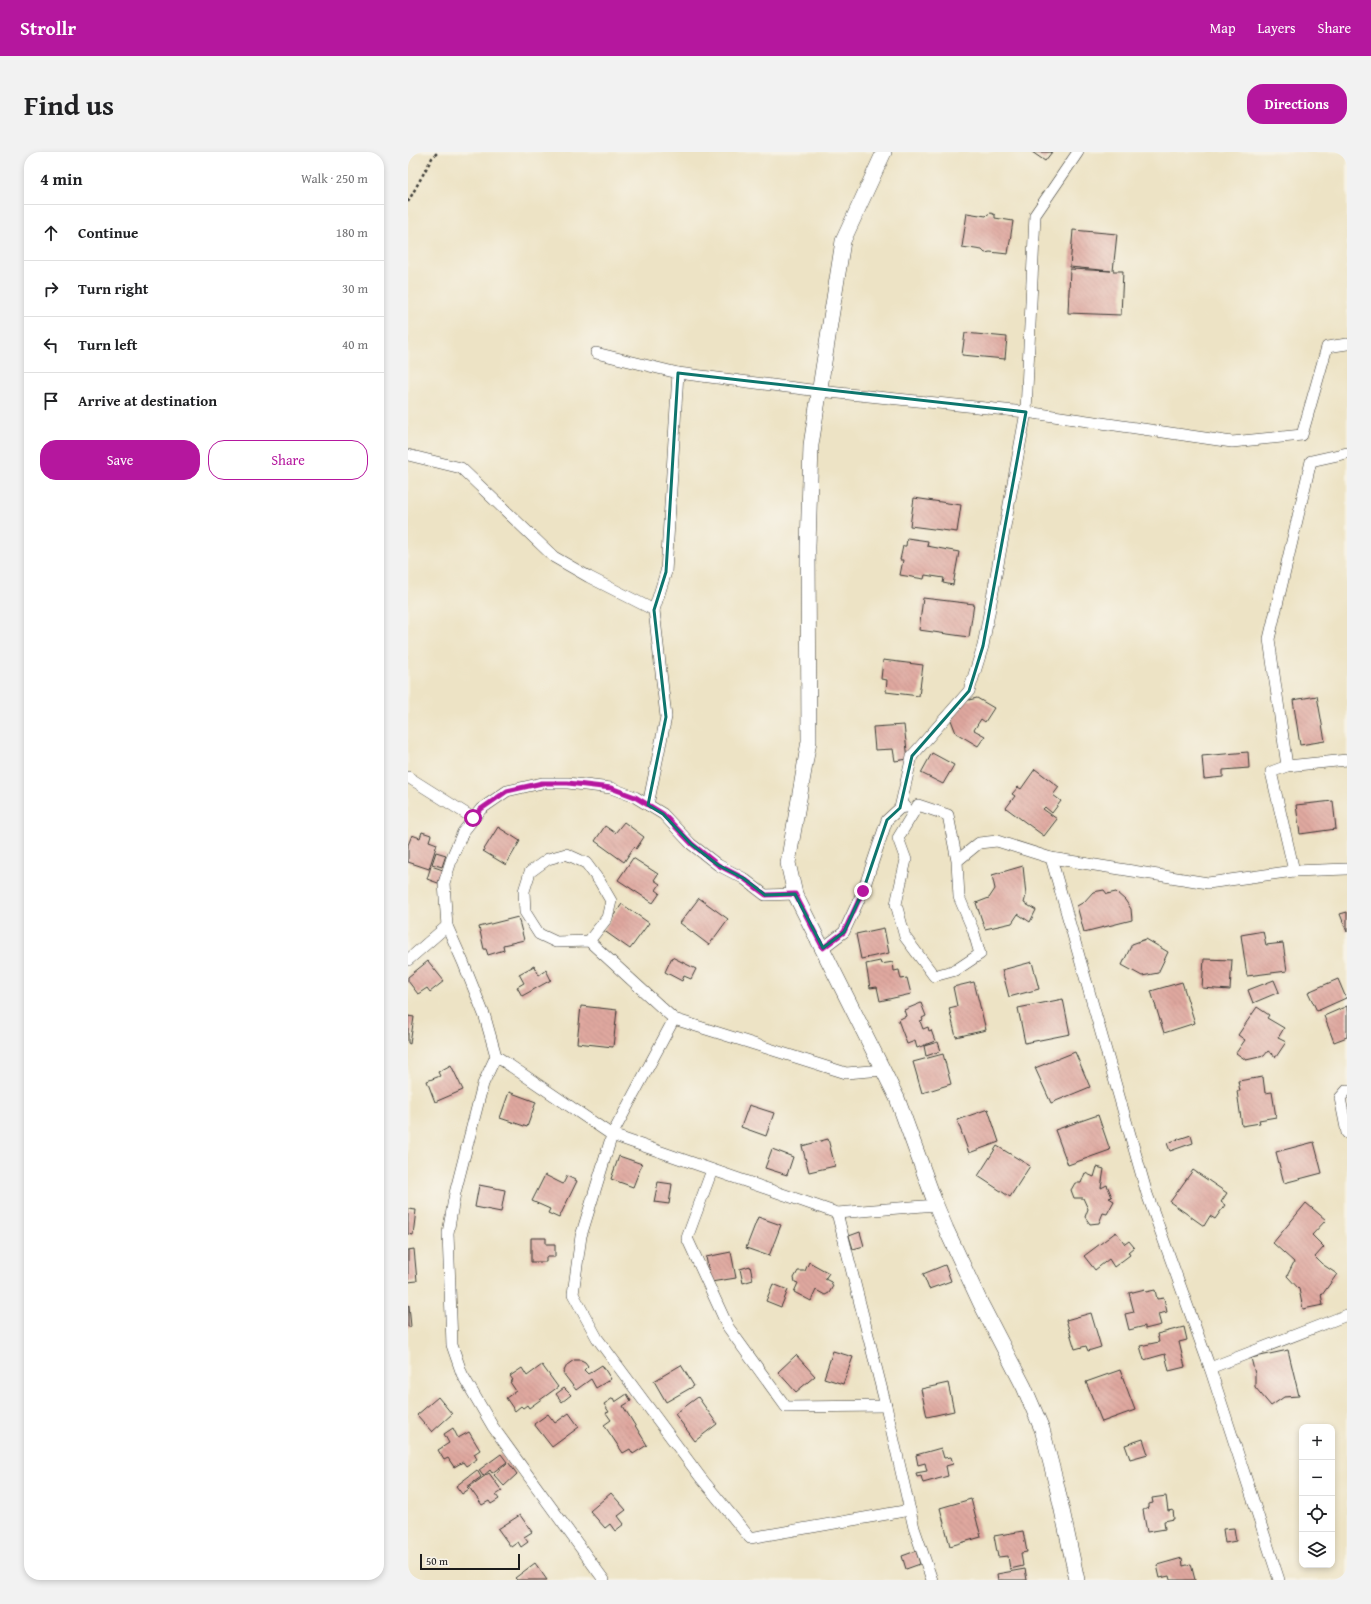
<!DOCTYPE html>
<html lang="en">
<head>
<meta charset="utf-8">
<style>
  :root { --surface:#fff; --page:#f2f2f2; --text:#202124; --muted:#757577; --line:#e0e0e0; --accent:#b5179e }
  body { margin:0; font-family:"Gentium Book Plus",serif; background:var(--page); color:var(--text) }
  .controls { position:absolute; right:12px; bottom:12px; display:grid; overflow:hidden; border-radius:8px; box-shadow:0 2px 6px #0003 }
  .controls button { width:36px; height:36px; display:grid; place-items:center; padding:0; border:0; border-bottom:1px solid var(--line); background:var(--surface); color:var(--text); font:20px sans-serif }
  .scale { position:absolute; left:12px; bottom:10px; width:100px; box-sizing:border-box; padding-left:4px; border:2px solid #1c1c1c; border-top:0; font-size:11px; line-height:14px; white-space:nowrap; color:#1c1c1c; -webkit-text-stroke:3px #f7f3e8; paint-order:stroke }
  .stop { position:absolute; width:12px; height:12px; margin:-9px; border:3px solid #b5179e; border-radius:50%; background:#fff }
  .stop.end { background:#b5179e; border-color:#fff; box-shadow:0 1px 4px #0008 }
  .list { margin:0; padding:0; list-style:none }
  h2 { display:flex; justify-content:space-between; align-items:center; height:52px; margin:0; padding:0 16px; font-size:17px }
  h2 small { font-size:13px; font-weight:400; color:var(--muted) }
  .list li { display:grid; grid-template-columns:26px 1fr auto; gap:12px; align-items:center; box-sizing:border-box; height:56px; padding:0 16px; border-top:1px solid var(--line) }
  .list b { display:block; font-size:15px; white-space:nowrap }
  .list em { font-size:13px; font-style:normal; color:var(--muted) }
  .actions { display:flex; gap:8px; padding:12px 16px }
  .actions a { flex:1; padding:9px 0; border:1px solid var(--accent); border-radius:16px; text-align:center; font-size:14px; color:var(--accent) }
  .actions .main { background:var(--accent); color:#fff }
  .icon { flex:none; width:22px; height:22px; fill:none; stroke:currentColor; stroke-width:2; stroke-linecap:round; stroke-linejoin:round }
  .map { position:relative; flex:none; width:939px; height:1428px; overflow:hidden; border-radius:16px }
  header { display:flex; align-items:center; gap:24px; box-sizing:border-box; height:56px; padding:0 20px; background:var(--accent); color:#fff }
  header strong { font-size:19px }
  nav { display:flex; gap:22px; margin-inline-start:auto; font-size:14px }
  .intro { display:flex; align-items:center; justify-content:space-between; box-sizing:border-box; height:96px; padding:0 24px }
  h1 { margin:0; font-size:28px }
  .button { padding:10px 18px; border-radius:16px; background:var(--accent); color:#fff; font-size:14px; font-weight:700 }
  main { display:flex; gap:24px; padding:0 24px }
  aside { flex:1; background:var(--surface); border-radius:16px; box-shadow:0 2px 6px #0003 }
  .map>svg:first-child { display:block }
  .building { fill:url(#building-back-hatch) }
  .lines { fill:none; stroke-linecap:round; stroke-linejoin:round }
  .street-casing { stroke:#3b3a35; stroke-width:12 }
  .secondary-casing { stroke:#3b3a35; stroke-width:16 }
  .path { stroke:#3b3a35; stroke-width:2.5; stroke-dasharray:3 3; stroke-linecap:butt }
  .street { stroke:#fff; stroke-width:11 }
  .secondary { stroke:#fff; stroke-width:15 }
  .route { stroke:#b5179e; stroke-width:5 }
  .marked { fill:none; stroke:#0f766e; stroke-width:3; stroke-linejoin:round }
</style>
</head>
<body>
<header>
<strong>Strollr</strong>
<nav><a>Map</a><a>Layers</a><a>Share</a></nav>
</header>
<div class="intro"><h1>Find us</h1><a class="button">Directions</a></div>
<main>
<aside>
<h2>4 min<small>Walk · 250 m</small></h2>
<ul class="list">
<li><svg class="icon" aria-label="ahead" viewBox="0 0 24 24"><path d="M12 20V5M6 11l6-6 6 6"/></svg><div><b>Continue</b></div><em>180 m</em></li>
<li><svg class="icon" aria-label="right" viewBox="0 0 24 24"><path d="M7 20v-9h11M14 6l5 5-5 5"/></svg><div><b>Turn right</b></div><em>30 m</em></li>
<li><svg class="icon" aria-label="left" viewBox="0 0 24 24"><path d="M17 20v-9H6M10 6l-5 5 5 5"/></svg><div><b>Turn left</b></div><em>40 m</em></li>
<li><svg class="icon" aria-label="arrive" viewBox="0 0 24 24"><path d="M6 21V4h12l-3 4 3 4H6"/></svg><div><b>Arrive at destination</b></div></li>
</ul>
<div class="actions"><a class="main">Save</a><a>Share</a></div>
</aside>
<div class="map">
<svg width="939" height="1428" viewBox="0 0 939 1428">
  <defs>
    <pattern id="building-back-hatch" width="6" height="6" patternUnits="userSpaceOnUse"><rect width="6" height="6" fill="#dfa79f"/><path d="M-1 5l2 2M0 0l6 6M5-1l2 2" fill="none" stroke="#bf8f88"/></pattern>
  </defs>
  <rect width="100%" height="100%" fill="#f7f3e8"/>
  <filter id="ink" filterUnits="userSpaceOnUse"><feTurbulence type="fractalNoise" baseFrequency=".025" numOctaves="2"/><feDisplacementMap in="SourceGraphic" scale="8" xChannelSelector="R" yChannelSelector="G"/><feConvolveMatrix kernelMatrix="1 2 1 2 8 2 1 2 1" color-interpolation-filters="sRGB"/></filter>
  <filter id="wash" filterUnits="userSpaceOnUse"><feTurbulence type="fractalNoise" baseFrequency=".012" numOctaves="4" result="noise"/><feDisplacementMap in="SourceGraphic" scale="16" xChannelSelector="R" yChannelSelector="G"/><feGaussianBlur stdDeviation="0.9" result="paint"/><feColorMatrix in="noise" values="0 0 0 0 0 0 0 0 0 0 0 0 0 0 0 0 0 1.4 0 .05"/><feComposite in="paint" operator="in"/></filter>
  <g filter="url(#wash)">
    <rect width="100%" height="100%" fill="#ede3c5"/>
    <g id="blocks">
      <g class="building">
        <path d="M624 0H644L637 9Z"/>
        <path d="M559 61 578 64 580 62 583 61 587 63V66L605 69 600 102 582 100 577 101 574 98 554 95Z"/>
        <path d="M665 78 709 82 705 119H715L713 163 660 161 662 117 703 119 662 115Z"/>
        <path d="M557 181 599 185 597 207 554 203Z"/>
        <path d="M506 346 553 353 549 380 502 374Z"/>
        <path d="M499 386 520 389 519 394 551 400 545 433 535 431 536 426 517 423 516 427 492 423 495 408H492L495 394H498Z"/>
        <path d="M515 446 566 452 561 485 511 478Z"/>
        <path d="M475 508 515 513 511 544 478 540 479 528 473 527Z"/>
        <path d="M909 544 917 589 892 593 885 548Z"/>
        <path d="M569 546 586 556 577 570 573 567 566 578 577 584 570 594 548 581 543 568 557 549Z"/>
        <path d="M496 573 500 607 487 609 485 597 467 598 465 575Z"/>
        <path d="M840 600 841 616 815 618V625L796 627 794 604Z"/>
        <path d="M524 601 546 613 535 632 513 621Z"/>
        <path d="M627 617 651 635 645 643 653 649 644 661 637 655 635 657 649 667 636 684 598 656 607 644 604 642 610 635 613 637Z"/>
        <path d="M925 649 928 677 892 682 888 653Z"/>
        <path d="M216 670 236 685 228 697 226 695 216 710 187 689 197 674 207 681Z"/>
        <path d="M90 675 112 689 98 713 75 699Z"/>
        <path d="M14 680 23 683 21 689 29 692 21 717 0 710V693L4 683 12 686Z"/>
        <path d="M28 700 38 703 34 715 24 712Z"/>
        <path d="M225 706 250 722 246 728 252 732 248 738 252 741 245 751 210 728Z"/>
        <path d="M23 714 35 718 30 731 19 727Z"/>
        <path d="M615 714 618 743 616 751 628 758 622 770 610 762 604 771 577 777 568 751 581 746 587 737 584 723Z"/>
        <path d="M696 738 699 742 708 740 717 748 723 757 724 768 676 780 669 754 676 750 685 740Z"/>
        <path d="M291 746 320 767 301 793 272 771Z"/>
        <path d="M214 752 241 771 222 797 195 778Z"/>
        <path d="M939 760V780L932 762Z"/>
        <path d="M110 765 116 788 95 793 96 798 80 803 78 797H76L71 775Z"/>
        <path d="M476 776 481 801 453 807 448 782Z"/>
        <path d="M855 779 858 793 875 791 879 819 839 824 833 783Z"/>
        <path d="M738 787 760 800 750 821 734 824 714 813 724 792Z"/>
        <path d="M264 805 288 817 283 827 276 824 274 829 257 820Z"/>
        <path d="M796 807 824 808 822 838 794 836Z"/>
        <path d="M20 809 36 829 22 840 19 836 10 842 0 829V825Z"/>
        <path d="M472 809 473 812 485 810 486 819 491 818 493 827 499 826 503 842 472 849 469 835 462 836 458 812Z"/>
        <path d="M624 810 631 837 601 845 594 818Z"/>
        <path d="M126 814 131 823 138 818 143 828 114 844 109 835 116 831 111 822Z"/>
        <path d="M930 827 938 846 909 859 900 840Z"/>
        <path d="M866 828 871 840 845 851 840 838Z"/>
        <path d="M566 830 578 878 548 885 541 856 549 854 545 835Z"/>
        <path d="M774 830 787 871 756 881 743 839Z"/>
        <path d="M655 847 662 882 617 891 610 856Z"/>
        <path d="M513 851 518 864 514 866 515 868 512 869 515 877 520 875 521 879 523 878 527 889 509 896 507 889 499 892 490 868 498 864 496 858Z"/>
        <path d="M173 854 209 858 205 895 169 891Z"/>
        <path d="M939 854V885L926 890 916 864Z"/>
        <path d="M849 855 861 863 859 866 876 876 870 886 878 890 868 905 860 899 856 904 838 908 828 901 837 888 830 883Z"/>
        <path d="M0 864 6 865 2 892 0 891Z"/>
        <path d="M530 890 533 899 518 904 516 894Z"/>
        <path d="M667 900 682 935 643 951 627 916Z"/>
        <path d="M535 902 543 932 514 941 505 910Z"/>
        <path d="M43 913 55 938 27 950 19 929 32 924 30 920Z"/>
        <path d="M855 925 857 941 864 940 868 965 851 968 852 971 834 974 829 939H832L830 929Z"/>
        <path d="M101 940 128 950 119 975 92 966Z"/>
        <path d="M341 953 366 961 358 984 333 975Z"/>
        <path d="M580 957 591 990 561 1001 549 968Z"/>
        <path d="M690 963 702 998 660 1013 647 978Z"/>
        <path d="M783 983 785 991 762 999 759 991Z"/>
        <path d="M420 987 427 1014 401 1020 394 994Z"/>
        <path d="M906 990 914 1021 876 1031 868 1000Z"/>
        <path d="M589 994 622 1014 602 1045 570 1024Z"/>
        <path d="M364 997 385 1005 379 1023 357 1016Z"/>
        <path d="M211 1004 234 1012 225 1035 203 1027Z"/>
        <path d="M689 1015 696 1017 693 1036 699 1033 704 1045 701 1046 706 1049 699 1062 695 1061 691 1071 682 1072 677 1065 680 1057 675 1046H666L663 1038 667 1031H673L677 1021 686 1025Z"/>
        <path d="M785 1018 819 1041 813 1050 817 1053 807 1067 802 1064 796 1074 762 1050Z"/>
        <path d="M137 1023 155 1032 159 1024 169 1029 151 1066 140 1061 142 1057 124 1049Z"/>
        <path d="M250 1030 264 1032 261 1052 246 1050Z"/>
        <path d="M71 1033 97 1038 93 1060 67 1055Z"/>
        <path d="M898 1051 918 1068 904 1083 916 1095 907 1105 914 1112 929 1122 914 1143 913 1142 915 1153 895 1157 891 1137 879 1124 886 1110 865 1091Z"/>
        <path d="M0 1057 8 1058 5 1083 0 1082Z"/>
        <path d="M350 1065 373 1073 361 1104 338 1096Z"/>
        <path d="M452 1080 456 1094 445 1097 441 1084Z"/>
        <path d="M708 1080 717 1092 721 1089 726 1095 720 1100 722 1103 706 1115 701 1107 687 1118 676 1104Z"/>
        <path d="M123 1086H138V1092H147V1105H138V1110H123Z"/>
        <path d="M6 1097 9 1129 0 1130V1098Z"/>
        <path d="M323 1100 328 1126 303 1130 298 1105Z"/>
        <path d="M401 1110 421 1121 417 1127 423 1130 425 1134 421 1141 417 1143 408 1138 403 1149 386 1140 390 1131 387 1130 386 1126 390 1119H397Z"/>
        <path d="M537 1113 543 1129 521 1137 515 1122Z"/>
        <path d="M342 1114 345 1128 335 1131 332 1117Z"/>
        <path d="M365 1132 380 1138 373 1155 358 1149Z"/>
        <path d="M737 1137 738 1140 747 1138 749 1147 756 1146 759 1160 750 1162 753 1173 737 1177V1174L721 1178 717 1162 726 1160 721 1141Z"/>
        <path d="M0 1153H1L3 1175H0Z"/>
        <path d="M683 1161 693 1195 680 1199 678 1194 667 1197 658 1168Z"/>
        <path d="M776 1175 779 1188 771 1190 777 1215 761 1219 757 1202 736 1208 732 1194 751 1190 749 1182Z"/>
        <path d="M880 1198 891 1244 876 1245 863 1254 847 1235V1222L843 1206Z"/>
        <path d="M425 1199 445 1205 435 1232 416 1226Z"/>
        <path d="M388 1203 407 1224 388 1240 370 1220Z"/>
        <path d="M166 1208H173L177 1210 180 1214 176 1218 180 1222 194 1213 203 1227 188 1236 183 1227 168 1238 155 1221 159 1213Z"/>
        <path d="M134 1213 150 1235 121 1256 119 1253 115 1256 113 1254 107 1259 98 1246 108 1239 102 1230 105 1228 102 1224 114 1216 119 1224Z"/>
        <path d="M273 1213 286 1234 258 1250 246 1229Z"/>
        <path d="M712 1218 727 1258 694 1270 678 1230Z"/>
        <path d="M540 1231 546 1259 519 1265 513 1237Z"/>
        <path d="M156 1236 163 1243 154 1250 148 1242Z"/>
        <path d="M219 1242 223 1249 215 1254 239 1293 225 1302 222 1297 215 1301 196 1273 203 1268 198 1261 201 1260 196 1252 205 1246 207 1250Z"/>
        <path d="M30 1245 44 1262 24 1280 9 1263Z"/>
        <path d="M290 1245 309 1272 287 1289 267 1262Z"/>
        <path d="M161 1261 171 1275 144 1295 126 1272 140 1262 147 1271Z"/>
        <path d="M45 1276 50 1286 61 1280 72 1298 66 1302 69 1307 58 1314 55 1310 46 1315 40 1306 36 1308 30 1298 41 1291 36 1282Z"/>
        <path d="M735 1287 740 1302 722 1307 717 1293Z"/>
        <path d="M533 1296 536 1306 543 1305 545 1312 538 1314 540 1324 515 1331 513 1324 509 1325 508 1321 519 1319 517 1311 510 1313 508 1303Z"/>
        <path d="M93 1302 99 1310 84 1321 82 1318 75 1324 71 1318Z"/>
        <path d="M100 1310 109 1322 96 1334 86 1323Z"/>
        <path d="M69 1318 73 1325 59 1335 61 1337 54 1342 48 1334Z"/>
        <path d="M81 1321 94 1339 88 1343 91 1347 83 1352 81 1349 74 1353 61 1335Z"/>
        <path d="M203 1341 218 1358 210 1364 216 1372 207 1379 202 1372 197 1376 182 1359Z"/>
        <path d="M758 1344 760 1359 765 1358 766 1367 756 1369 757 1377 739 1380 735 1358 741 1356V1352L745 1351 744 1346Z"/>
        <path d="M563 1347 573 1385 542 1394 532 1356Z"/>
        <path d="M112 1363 124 1380 116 1385 120 1390 113 1395 110 1390 103 1395 90 1377Z"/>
        <path d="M826 1376 828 1389 817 1391 815 1377Z"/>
        <path d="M615 1379 619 1400 613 1401 615 1414 602 1417 600 1404 590 1405 586 1384Z"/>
        <path d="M508 1399 512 1412 498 1417 494 1404Z"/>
        <path d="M774 1406 775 1414 783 1412 787 1428H762L761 1424 752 1426 749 1413Z"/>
        <path d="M127 1411 139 1428H109L107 1426Z"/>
        <path d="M617 1417 619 1428H590L589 1422Z"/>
      </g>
    </g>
  </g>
  <g filter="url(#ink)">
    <use href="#blocks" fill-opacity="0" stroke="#3b3a35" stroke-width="1"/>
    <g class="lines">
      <defs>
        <g id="street">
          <path d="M670 0 627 63 618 260 824 290 894 283 919 195 939 192"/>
          <path d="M188 201 270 221"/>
          <path d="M0 303 53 316 146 405 181 425 246 458"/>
          <path d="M879 614 861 487 903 309 939 301"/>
          <path d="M0 625 65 666"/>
          <path d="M240 653 258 565 246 458 258 420 270 221 411 239 618 260 575 494 561 539 504 604 492 656"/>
          <path d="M643 706 800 731 886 719 863 620 879 614 939 608"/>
          <path d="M549 709 540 663 510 653 490 686 498 708 488 752 497 785 526 824 548 818 572 802 565 778 551 745 549 709 571 691 589 689 643 706 739 1042 802 1216 939 1163"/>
          <path d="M886 719 939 717"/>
          <path d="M181 789 148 790 131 782 117 760 116 739 122 720 140 707 158 702 178 711 192 730 203 749 199 766 181 789 266 867 438 921 475 918"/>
          <path d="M415 796 436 780 455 739 479 668 492 656 498 655"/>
          <path d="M0 808 39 774"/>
          <path d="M266 867 204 983 429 1061 528 1053"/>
          <path d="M88 904 204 983 173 1084 165 1142 189 1186 293 1326 342 1386 502 1358"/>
          <path d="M939 938 932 946 939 981"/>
          <path d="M304 1018 279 1086 320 1175 378 1255 478 1254"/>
          <path d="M429 1061 478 1254 506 1376 524 1428"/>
          <path d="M802 1216 871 1428"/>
          <path d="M196 1428 85 1275 54 1222 44 1193 40 1081 47 1041 75 932 88 904 77 865 55 810 39 774 36 731 45 703 55 680 73 657 99 639 134 631H160L203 636 227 645 255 662 283 692 310 713 335 726 357 743 387 742"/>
        </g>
        <path id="secondary" d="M476 0 435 89 403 293 400 395 401 589 380 711 387 742 489 946 528 1053 538 1077 573 1152 616 1235 634 1277 649 1335 669 1428"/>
      </defs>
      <use href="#street" class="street-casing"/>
      <use href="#secondary" class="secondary-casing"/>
      <path class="path" d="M0 50 24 6 30 0"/>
      <use href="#street" class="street"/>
      <use href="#secondary" class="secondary"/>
    </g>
  </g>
  <g class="lines" filter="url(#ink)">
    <path class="route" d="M65 666 73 657 99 639 134 631H160L203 636 227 645 255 662 284 692 310 713 335 726 358 743 387 742 415 796 436 780 455 739"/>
  </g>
  <path class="marked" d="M270 221 618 260 575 494 561 539 504 604 492 656 479 668 455 739 436 780 415 796 387 742 357 743 335 726 310 713 283 692 255 662 240 653 258 565 246 458 258 420Z"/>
</svg>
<div class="controls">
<button>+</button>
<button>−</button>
<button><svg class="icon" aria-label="locate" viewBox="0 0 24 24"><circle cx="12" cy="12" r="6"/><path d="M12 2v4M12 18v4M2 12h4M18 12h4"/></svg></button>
<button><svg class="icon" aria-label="layers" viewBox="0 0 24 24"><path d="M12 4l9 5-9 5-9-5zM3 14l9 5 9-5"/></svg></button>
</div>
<div class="scale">50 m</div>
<div class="stop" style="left:65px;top:666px"></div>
<div class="stop end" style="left:455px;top:739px"></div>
</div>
</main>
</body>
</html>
